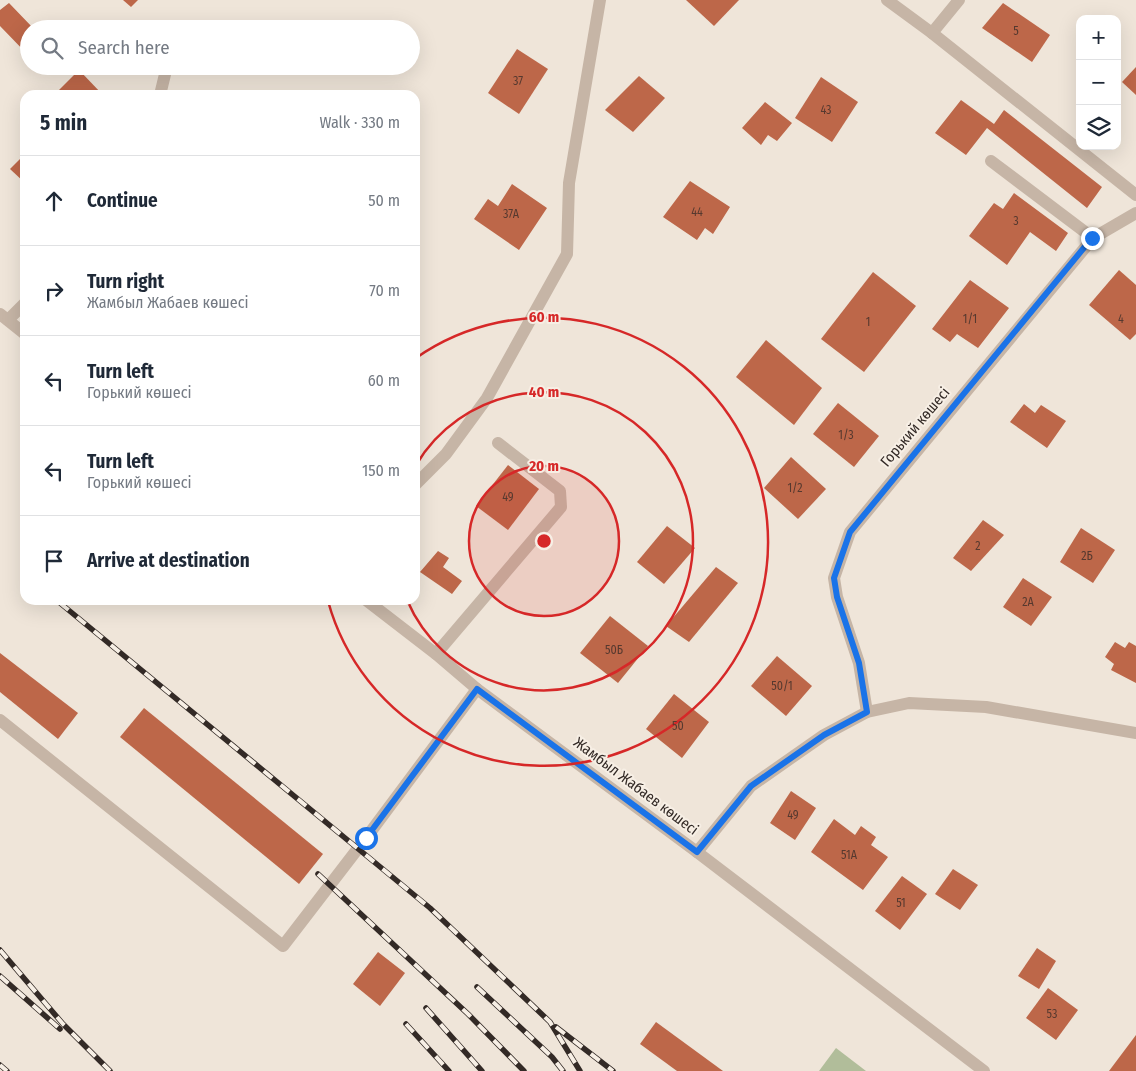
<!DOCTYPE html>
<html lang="en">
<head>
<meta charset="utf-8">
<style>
  :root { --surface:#fff; --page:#f2f2f3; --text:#1f2937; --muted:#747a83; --line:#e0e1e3 }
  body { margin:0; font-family:"Fira Sans Condensed",sans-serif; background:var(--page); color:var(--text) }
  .controls { position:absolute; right:15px; top:15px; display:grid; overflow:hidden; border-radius:10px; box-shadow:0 5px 20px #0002 }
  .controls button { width:45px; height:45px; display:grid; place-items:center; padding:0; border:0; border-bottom:1px solid var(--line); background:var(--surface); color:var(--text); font:25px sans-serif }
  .stop { position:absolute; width:15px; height:15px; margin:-11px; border:4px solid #1a73e8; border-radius:50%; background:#fff }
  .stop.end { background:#1a73e8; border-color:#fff; box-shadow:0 1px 5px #0008 }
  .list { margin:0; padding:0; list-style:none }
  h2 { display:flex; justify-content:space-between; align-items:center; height:65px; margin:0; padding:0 20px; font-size:21px }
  h2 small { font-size:16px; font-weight:400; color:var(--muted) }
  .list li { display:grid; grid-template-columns:32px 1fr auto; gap:15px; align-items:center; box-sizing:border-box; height:90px; padding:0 20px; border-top:1px solid var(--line) }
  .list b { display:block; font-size:19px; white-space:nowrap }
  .list p { margin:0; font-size:16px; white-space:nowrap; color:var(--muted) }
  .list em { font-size:16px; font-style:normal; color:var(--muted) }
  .icon { flex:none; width:28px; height:28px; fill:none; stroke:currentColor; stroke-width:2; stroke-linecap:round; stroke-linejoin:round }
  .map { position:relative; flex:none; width:1136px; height:1071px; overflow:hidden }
  .search { position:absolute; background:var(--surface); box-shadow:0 5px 20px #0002; left:20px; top:20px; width:400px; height:55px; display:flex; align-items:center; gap:12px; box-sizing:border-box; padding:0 18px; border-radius:28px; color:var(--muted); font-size:19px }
  .panel { position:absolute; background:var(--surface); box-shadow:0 5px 20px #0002; left:20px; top:90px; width:400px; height:515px; border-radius:15px }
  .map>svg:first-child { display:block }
  .green { fill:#b1bd9a }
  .building { fill:#bd6749 }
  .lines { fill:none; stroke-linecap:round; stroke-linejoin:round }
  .minor { stroke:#c6b5a6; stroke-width:12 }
  .rail-casing { stroke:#332a26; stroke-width:5.5 }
  .rail { stroke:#f7efe5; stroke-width:4; stroke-dasharray:11; stroke-linecap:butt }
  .route { stroke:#1a73e8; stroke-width:6 }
  .ring { fill:none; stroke:#d62828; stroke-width:2.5 }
  .labels { text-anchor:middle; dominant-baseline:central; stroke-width:4; stroke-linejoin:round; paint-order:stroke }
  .number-label { font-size:12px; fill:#56392f }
  .street-label { font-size:15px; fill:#332a26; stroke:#f7efe5 }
  .centre { fill:#d62828; stroke:#f7efe5; stroke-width:2.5 }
  .ring-label { font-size:15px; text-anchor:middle; font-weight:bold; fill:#d62828; stroke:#f7efe5; stroke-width:4; stroke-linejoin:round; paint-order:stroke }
</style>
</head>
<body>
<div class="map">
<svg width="1136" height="1071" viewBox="0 0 1136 1071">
  <rect width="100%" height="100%" fill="#efe5d9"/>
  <path class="green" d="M836 1048 866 1071H819Z"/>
  <g class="building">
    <path d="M123 0H138L131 7Z"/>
    <path d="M686 0H739L714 26Z"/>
    <path d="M9 3 34 29H29V56L0 26V10Z"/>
    <path d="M1003 3 1050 35 1032 62 982 28Z"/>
    <path d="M517 49 548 69 519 114 488 93Z"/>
    <path d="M1136 67V95L1122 82Z"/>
    <path d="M79 70 103 95H54Z"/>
    <path d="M639 76 665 98 633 132 605 110Z"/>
    <path d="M821 77 858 102 832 142 795 118Z"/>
    <path d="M961 100 994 124 1004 110 1102 187 1087 208 987 128 966 155 935 133Z"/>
    <path d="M765 102 792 123 777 141 768 135 761 145 742 128Z"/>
    <path d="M25 154V183L10 169Z"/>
    <path d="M690 181 730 207 713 234 705 228 697 240 663 217Z"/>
    <path d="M512 184 547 208 519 250 474 219 488 199 498 206Z"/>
    <path d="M1014 193 1068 233 1056 251 1030 232 1007 265 969 236 994 203 1003 209Z"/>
    <path d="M1119 270 1136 285V334L1130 340 1089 305Z"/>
    <path d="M873 272 916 306 864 372 821 339Z"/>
    <path d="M970 280 1009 308 978 348 957 334 950 342 932 329Z"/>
    <path d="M766 340 822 388 794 425 736 377Z"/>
    <path d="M838 403 879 436 854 467 813 434Z"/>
    <path d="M1024 404 1035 413 1041 405 1066 421 1047 448 1010 422Z"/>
    <path d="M791 457 826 489 798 519 764 488Z"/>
    <path d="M508 465 539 489 508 530 476 506Z"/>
    <path d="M983 520 1004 535 971 571 953 558Z"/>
    <path d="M667 526 695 548 664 584 637 562Z"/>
    <path d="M1081 528 1115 550 1093 583 1060 562Z"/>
    <path d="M438 551 449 558 443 567 462 581 452 594 420 572Z"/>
    <path d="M716 567 738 583 689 642 666 626Z"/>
    <path d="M1023 578 1052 597 1031 626 1003 607Z"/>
    <path d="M610 616 648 646 618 683 580 653Z"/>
    <path d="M1115 642 1125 648 1129 642 1136 646V683L1111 670 1114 664 1105 657Z"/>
    <path d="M0 653 78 713 58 739 0 692Z"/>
    <path d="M777 656 812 686 786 716 751 686Z"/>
    <path d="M674 694 709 722 682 758 646 729Z"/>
    <path d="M144 708 323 854 299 884 120 737Z"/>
    <path d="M791 791 816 808 795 840 770 823Z"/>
    <path d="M834 819 855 835 861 826 876 837 871 845 888 857 863 890 811 852Z"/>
    <path d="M953 869 978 885 960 910 935 894Z"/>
    <path d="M902 876 927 894 900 930 875 911Z"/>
    <path d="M1037 948 1056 961 1039 989 1018 976Z"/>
    <path d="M378 952 405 973 380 1006 353 984Z"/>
    <path d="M1048 988 1078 1010 1056 1040 1026 1018Z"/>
    <path d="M656 1022 723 1071H677L640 1044Z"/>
    <path d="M1136 1035V1071H1109Z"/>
  </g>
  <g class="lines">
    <g class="minor">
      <path d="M887 0 932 33 959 0"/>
      <path d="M932 33 1136 195"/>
      <path d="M160 95 167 66"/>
      <path d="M991 161 1093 238"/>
      <path d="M0 314 25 334"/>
      <path d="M8 320 25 303"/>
      <path d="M415 485 446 454 487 398 567 254 569 183 600 0"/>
      <path d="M366 600 436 654 477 689 697 852 984 1071"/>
      <path d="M436 654 561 507 560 491 498 443"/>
      <path d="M867 712 859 663 837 597 834 578 850 532 1093 238 1136 213"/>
      <path d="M0 720 283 946 366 838 477 689"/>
      <path d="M697 852 751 786 824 735 867 712 909 703 986 707 1136 733"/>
    </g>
    <defs>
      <g id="rail">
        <path d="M60 603 430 908 550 1022 580 1071"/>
        <path d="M318 874 468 1014 524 1071"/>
        <path d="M0 950 63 1024 110 1071"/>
        <path d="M0 976 60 1029"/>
        <path d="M477 987 552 1057 563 1071"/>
        <path d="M426 1008 482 1071"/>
        <path d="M406 1024 449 1071"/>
        <path d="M556 1027 613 1071"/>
        <path d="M0 1065 7 1071"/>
      </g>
    </defs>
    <use href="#rail" class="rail-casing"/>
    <use href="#rail" class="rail"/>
  </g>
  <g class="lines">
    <path class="route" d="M366 838 477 689 697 852 751 786 824 735 867 712 859 663 837 597 834 578 850 532 1092 238"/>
  </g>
  <circle cx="544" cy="541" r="75" fill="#d62828" fill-opacity=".12"/>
  <g class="ring">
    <circle cx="544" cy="541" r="75"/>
    <path d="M416 465A149 149 0 1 1 407 600"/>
    <path d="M416 358A224 224 0 1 1 328 601"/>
  </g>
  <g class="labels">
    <g class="number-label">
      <text x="1016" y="31">5</text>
      <text x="518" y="81">37</text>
      <text x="826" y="110">43</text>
      <text x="697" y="212">44</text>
      <text x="511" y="214">37А</text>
      <text x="1016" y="221">3</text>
      <text x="970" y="319">1/1</text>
      <text x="1121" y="319">4</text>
      <text x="868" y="322">1</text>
      <text x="846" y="435">1/3</text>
      <text x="795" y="488">1/2</text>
      <text x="508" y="497">49</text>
      <text x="978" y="546">2</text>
      <text x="1087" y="556">2Б</text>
      <text x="1028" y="602">2А</text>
      <text x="614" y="650">50Б</text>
      <text x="782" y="686">50/1</text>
      <text x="678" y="726">50</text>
      <text x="793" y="815">49</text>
      <text x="849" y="855">51А</text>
      <text x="901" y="903">51</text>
      <text x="1052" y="1014">53</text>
    </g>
    <g class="street-label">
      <text transform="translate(915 427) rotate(-50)">Горький көшесі</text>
      <text transform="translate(636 786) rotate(37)">Жамбыл Жабаев көшесі</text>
    </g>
  </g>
  <circle cx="544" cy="541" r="8" class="centre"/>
  <g class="ring-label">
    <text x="544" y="322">60 m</text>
    <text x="544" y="397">40 m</text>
    <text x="544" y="471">20 m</text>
  </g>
</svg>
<div class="controls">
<button>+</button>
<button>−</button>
<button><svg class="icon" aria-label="layers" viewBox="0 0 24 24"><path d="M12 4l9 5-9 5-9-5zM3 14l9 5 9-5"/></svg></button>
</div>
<div class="stop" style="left:366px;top:838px"></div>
<div class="stop end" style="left:1092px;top:238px"></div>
<div class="search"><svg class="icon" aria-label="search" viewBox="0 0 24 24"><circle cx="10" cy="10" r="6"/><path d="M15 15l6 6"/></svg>Search here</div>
<section class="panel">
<h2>5 min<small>Walk · 330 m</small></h2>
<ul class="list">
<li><svg class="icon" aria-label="ahead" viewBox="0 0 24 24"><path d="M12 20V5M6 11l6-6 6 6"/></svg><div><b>Continue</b></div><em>50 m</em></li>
<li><svg class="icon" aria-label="right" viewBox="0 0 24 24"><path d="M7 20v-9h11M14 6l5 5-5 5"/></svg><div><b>Turn right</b><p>Жамбыл Жабаев көшесі</p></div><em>70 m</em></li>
<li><svg class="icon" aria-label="left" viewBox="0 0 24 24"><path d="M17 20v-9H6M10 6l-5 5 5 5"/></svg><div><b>Turn left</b><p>Горький көшесі</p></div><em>60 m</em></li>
<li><svg class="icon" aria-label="left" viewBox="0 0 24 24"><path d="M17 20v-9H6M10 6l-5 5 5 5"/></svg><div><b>Turn left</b><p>Горький көшесі</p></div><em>150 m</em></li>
<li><svg class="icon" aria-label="arrive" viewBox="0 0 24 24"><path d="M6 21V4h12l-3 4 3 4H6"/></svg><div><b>Arrive at destination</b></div></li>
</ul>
</section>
</div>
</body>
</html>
